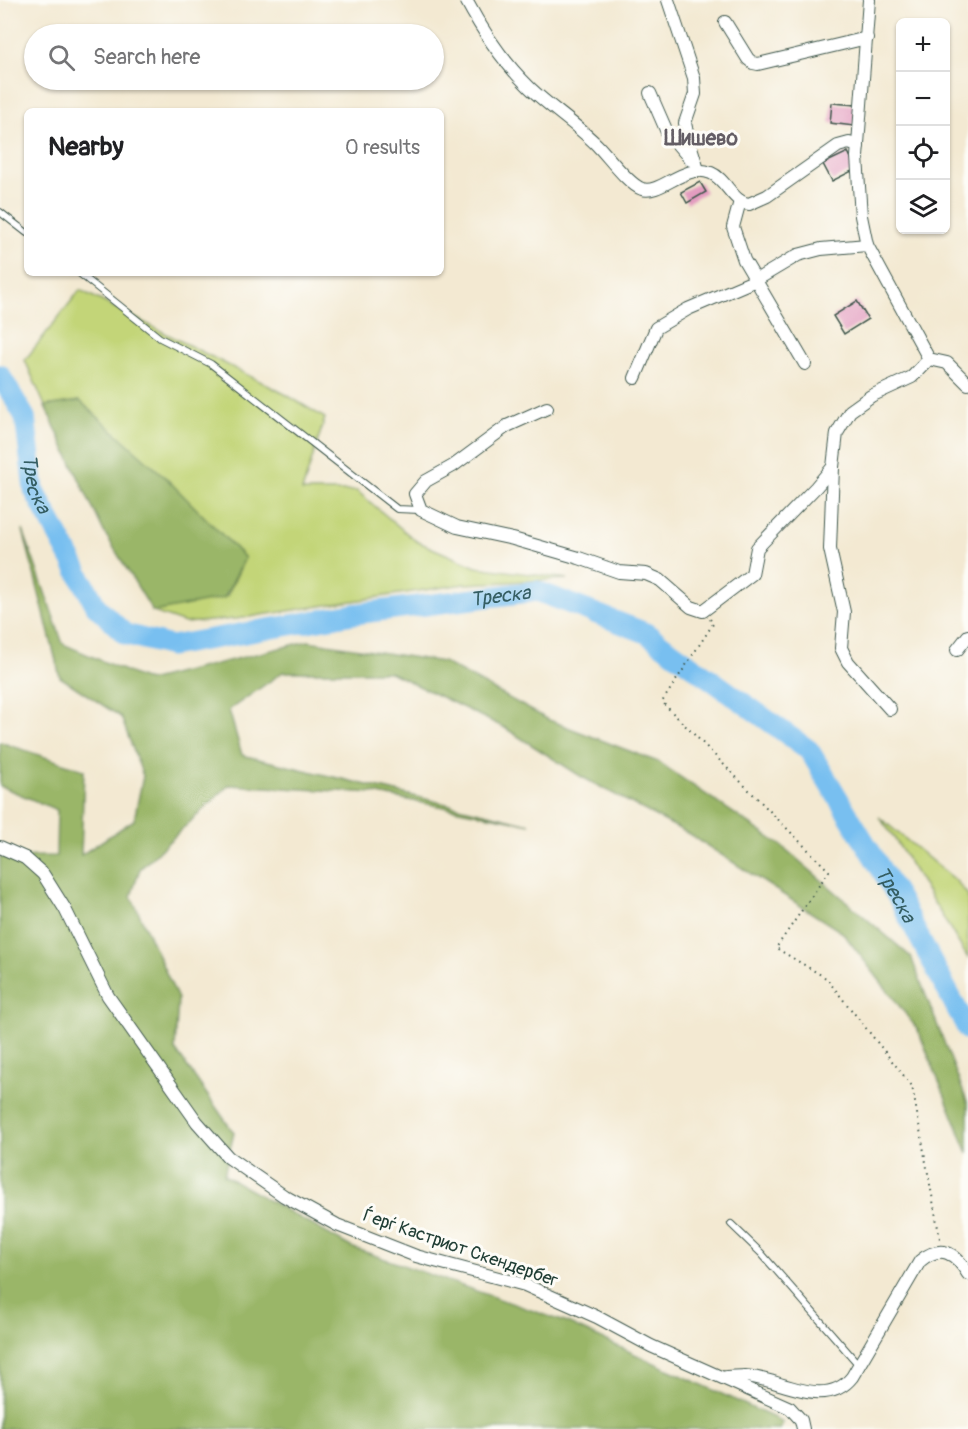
<!DOCTYPE html>
<html lang="en">
<head>
<meta charset="utf-8">
<style>
  :root { --surface:#fff; --page:#f2f2f2; --text:#202124; --muted:#757577; --line:#e0e0e0 }
  body { margin:0; font-family:Pangolin,sans-serif; background:var(--page); color:var(--text) }
  .controls { position:absolute; right:18px; top:18px; display:grid; overflow:hidden; border-radius:9px; box-shadow:0 2px 4px #0004 }
  .controls button { width:54px; height:54px; display:grid; place-items:center; padding:0; border:0; border-bottom:2px solid var(--line); background:var(--surface); color:var(--text); font:30px sans-serif }
  .list { margin:0; padding:0; list-style:none }
  h2 { display:flex; justify-content:space-between; align-items:center; height:78px; margin:0; padding:0 24px; font-size:26px }
  h2 small { font-size:20px; font-weight:400; color:var(--muted) }
  .icon { flex:none; width:33px; height:33px; fill:none; stroke:currentColor; stroke-width:2; stroke-linecap:round; stroke-linejoin:round }
  .map { position:relative; flex:none; width:968px; height:1429px; overflow:hidden }
  .search { position:absolute; background:var(--surface); box-shadow:0 2px 4px #0004; left:24px; top:24px; width:420px; height:66px; display:flex; align-items:center; gap:15px; box-sizing:border-box; padding:0 21px; border-radius:33px; color:var(--muted); font-size:22px }
  .panel { position:absolute; background:var(--surface); box-shadow:0 2px 4px #0004; left:24px; top:108px; width:420px; height:168px; border-radius:9px }
  .map>svg:first-child { display:block }
  .green { fill:#c3d578; stroke:#718956; stroke-width:1.5 }
  .forest { fill:#9ab668; stroke:#5c7a4e; stroke-width:1.5 }
  .lines { fill:none; stroke-linecap:round; stroke-linejoin:round }
  .river { stroke:#78bff0; stroke-width:21 }
  .building { fill:#e39cc0 }
  .lane-casing { stroke:#3f574c; stroke-width:8 }
  .street-casing { stroke:#3f574c; stroke-width:14 }
  .path { stroke:#3f574c; stroke-width:2; stroke-dasharray:1.5 4.5; stroke-linecap:butt }
  .lane { stroke:#fff; stroke-width:6 }
  .street { stroke:#fff; stroke-width:12 }
  .labels { text-anchor:middle; dominant-baseline:central; stroke-width:6; stroke-linejoin:round; paint-order:stroke }
  .street-label { font-size:18px; fill:#1f3d34; stroke:#fdfcf7 }
  .water-label { font-size:20px; font-style:italic; fill:#355e63; stroke:#fdfcf7 }
  .quarter-label { font-size:21px; font-weight:bold; fill:#645e65; stroke:#fdfcf7 }
</style>
</head>
<body>
<div class="map">
<svg width="968" height="1429" viewBox="0 0 968 1429">
  <rect width="100%" height="100%" fill="#fdfcf7"/>
  <filter id="ink" filterUnits="userSpaceOnUse"><feTurbulence type="fractalNoise" baseFrequency=".0167" numOctaves="2"/><feDisplacementMap in="SourceGraphic" scale="12" xChannelSelector="R" yChannelSelector="G"/><feConvolveMatrix kernelMatrix="1 2 1 2 8 2 1 2 1" color-interpolation-filters="sRGB"/></filter>
  <filter id="wash" filterUnits="userSpaceOnUse"><feTurbulence type="fractalNoise" baseFrequency=".008" numOctaves="4" result="noise"/><feDisplacementMap in="SourceGraphic" scale="24" xChannelSelector="R" yChannelSelector="G"/><feGaussianBlur stdDeviation="1.35" result="paint"/><feColorMatrix in="noise" values="0 0 0 0 0 0 0 0 0 0 0 0 0 0 0 0 0 1.4 0 .05"/><feComposite in="paint" operator="in"/></filter>
  <g filter="url(#wash)">
    <rect width="100%" height="100%" fill="#f3e9d2"/>
    <g class="green">
      <path d="M80 290 285 394 325 418 302 491H357L416 541 476 567 568 579 464 584 236 619 185 623 153 612 227 596 245 558 165 478 80 401 45 406 25 360Z"/>
      <path d="M879 817 957 882 968 895V958L893 836Z"/>
    </g>
    <g class="forest">
      <path d="M80 401 165 477 245 558 224 598 153 612 104 532 45 406Z"/>
      <path d="M23 530 63 644 148 681 308 641 443 662 549 720 658 762 782 846 911 957 968 1104V1153L918 1030 843 933 689 834 582 777 505 728 390 672H283L229 710 242 755 530 824 373 793 229 785 140 869 131 896 178 999 175 1049 234 1133 224 1175 351 1247 565 1322 783 1422 780 1429H0V857L56 856 57 810 0 786V742L84 770 81 855 134 820 143 776 121 717 60 677Z"/>
    </g>
    <g class="lines">
      <path class="river" id="s1" d="M0 375 25 417 34 490 96 606 125 634 171 646 354 614 537 591 646 633 809 750 899 899 968 1030"/>
    </g>
    <g id="blocks">
      <g class="building">
        <path d="M832 103 856 105 854 126 830 123Z"/>
        <path d="M848 152 856 169 832 181 823 164Z"/>
        <path d="M700 182 706 192 687 203 681 192Z"/>
        <path d="M857 301 868 319 844 334 833 316Z"/>
      </g>
    </g>
  </g>
  <g filter="url(#ink)">
    <use href="#blocks" fill-opacity="0" stroke="#3f574c" stroke-width="1.5"/>
    <g class="lines">
      <defs>
        <g id="lane">
          <path d="M0 212 27 233"/>
          <path d="M79 273 160 338 211 364 397 509 420 510"/>
          <path d="M731 1224 761 1253 859 1365"/>
        </g>
        <g id="street">
          <path d="M466 0C483 32 504 63 530 88 551 108 576 124 597 145 608 156 628 184 642 189 661 195 685 162 711 173 726 179 733 203 749 204L767 196 838 146 849 143 858 146"/>
          <path d="M668 0 694 78 695 94 685 123 688 137 698 170"/>
          <path d="M869 0 857 157 861 216 867 245 929 359 947 363 968 384"/>
          <path d="M725 22 748 59 753 63 758 64 867 38"/>
          <path d="M650 93 667 132 691 160"/>
          <path d="M740 201 733 227 744 260 805 364"/>
          <path d="M635 378 656 328 688 309 756 280 798 255 821 249 867 245"/>
          <path d="M547 408 507 426 453 466 426 481 415 494 421 510 457 527 513 539 579 558 619 572 646 574 660 580 691 607 703 611 752 574 757 548 816 487 833 467 837 433 850 411 871 396 912 377 929 359"/>
          <path d="M833 467 830 549 844 612 841 648 848 662 890 709"/>
          <path d="M957 650 968 636"/>
          <path d="M0 847 25 858 43 874 65 909 108 996 197 1122 228 1157 284 1196 337 1225 416 1256 525 1285 597 1317 651 1346 790 1408 801 1420 803 1429"/>
          <path d="M726 1377C732 1377 739 1376 745 1376 779 1378 825 1411 852 1377L920 1261C941 1244 955 1252 968 1274"/>
        </g>
      </defs>
      <use href="#lane" class="lane-casing"/>
      <use href="#street" class="street-casing"/>
      <path class="path" d="M710 619 713 624 662 702 829 871 776 948 826 978 912 1086 940 1239"/>
      <use href="#lane" class="lane"/>
      <use href="#street" class="street"/>
    </g>
  </g>
  <g class="labels">
    <g class="street-label">
      <text transform="translate(460 1248) rotate(19)">Ѓерѓ Кастриот Скендербег</text>
    </g>
    <g class="water-label">
      <text stroke="none"><textPath href="#s1" startOffset="117">Треска</textPath></text>
      <text stroke="none"><textPath href="#s1" startOffset="675">Треска</textPath></text>
      <text stroke="none"><textPath href="#s1" startOffset="1198">Треска</textPath></text>
    </g>
    <g class="quarter-label">
      <text x="701" y="138">Шишево</text>
    </g>
  </g>
</svg>
<div class="controls">
<button>+</button>
<button>−</button>
<button><svg class="icon" aria-label="locate" viewBox="0 0 24 24"><circle cx="12" cy="12" r="6"/><path d="M12 2v4M12 18v4M2 12h4M18 12h4"/></svg></button>
<button><svg class="icon" aria-label="layers" viewBox="0 0 24 24"><path d="M12 4l9 5-9 5-9-5zM3 14l9 5 9-5"/></svg></button>
</div>
<div class="search"><svg class="icon" aria-label="search" viewBox="0 0 24 24"><circle cx="10" cy="10" r="6"/><path d="M15 15l6 6"/></svg>Search here</div>
<section class="panel">
<h2>Nearby<small>0 results</small></h2>
<ul class="list">
</ul>
</section>
</div>
</body>
</html>
